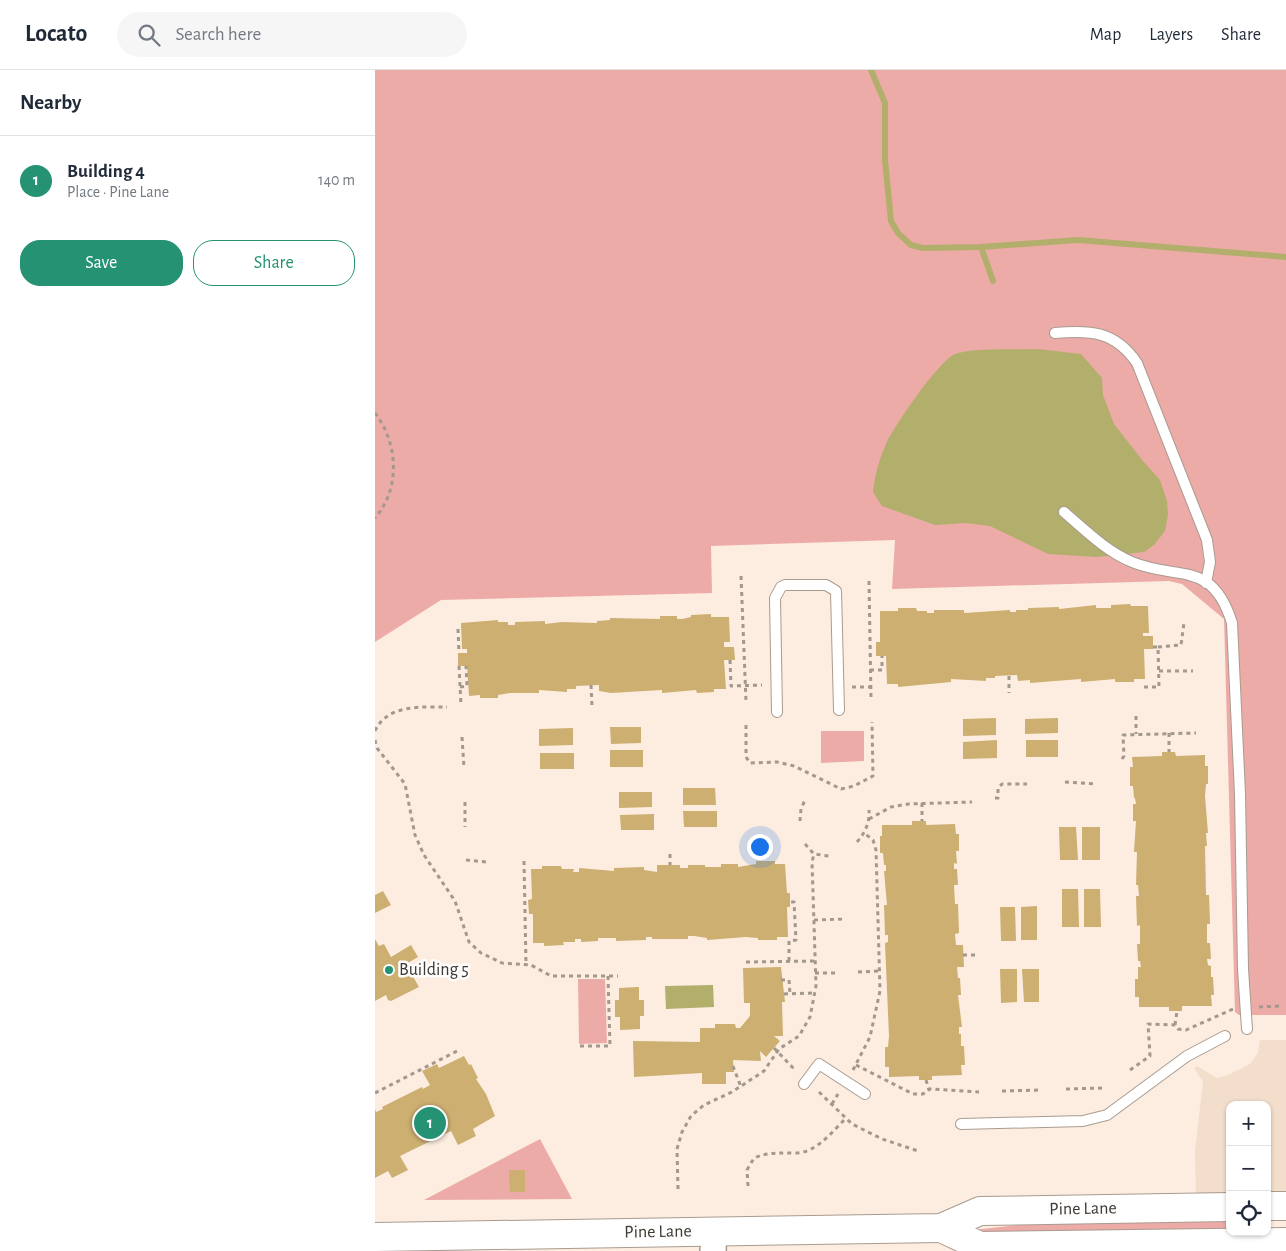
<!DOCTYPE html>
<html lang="en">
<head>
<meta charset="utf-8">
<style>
  :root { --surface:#fff; --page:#f6f6f7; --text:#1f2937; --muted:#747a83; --line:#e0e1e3; --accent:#249273 }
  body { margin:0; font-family:"Alegreya Sans",sans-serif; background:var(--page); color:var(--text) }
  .controls { position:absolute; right:15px; bottom:15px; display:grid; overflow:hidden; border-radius:10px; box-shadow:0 1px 4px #0004 }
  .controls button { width:45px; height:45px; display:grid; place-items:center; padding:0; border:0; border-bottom:1px solid var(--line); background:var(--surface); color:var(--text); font:25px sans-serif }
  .you { position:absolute; left:384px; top:776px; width:18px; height:18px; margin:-12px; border:4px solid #fff; border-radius:50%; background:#1a73e8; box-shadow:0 0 0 8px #1a73e833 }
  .badge { display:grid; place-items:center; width:32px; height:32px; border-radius:50%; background:var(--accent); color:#fff; font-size:16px; font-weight:700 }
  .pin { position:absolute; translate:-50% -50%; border:2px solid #fff; box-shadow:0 1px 5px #0006 }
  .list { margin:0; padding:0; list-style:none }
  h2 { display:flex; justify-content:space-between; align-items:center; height:65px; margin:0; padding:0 20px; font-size:21px }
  h2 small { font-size:16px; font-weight:400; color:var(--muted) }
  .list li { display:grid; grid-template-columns:32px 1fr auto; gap:15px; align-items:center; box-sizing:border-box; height:90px; padding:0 20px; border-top:1px solid var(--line) }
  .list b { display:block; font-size:19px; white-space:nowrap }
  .list p { margin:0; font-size:16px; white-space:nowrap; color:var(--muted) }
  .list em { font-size:16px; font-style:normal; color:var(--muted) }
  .actions { display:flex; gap:10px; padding:15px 20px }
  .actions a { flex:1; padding:11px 0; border:1px solid var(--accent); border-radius:20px; text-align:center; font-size:18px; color:var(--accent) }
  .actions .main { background:var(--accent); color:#fff }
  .icon { flex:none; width:28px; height:28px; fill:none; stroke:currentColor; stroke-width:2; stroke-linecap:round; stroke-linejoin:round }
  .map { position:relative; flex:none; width:911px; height:1181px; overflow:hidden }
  header { display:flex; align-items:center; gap:30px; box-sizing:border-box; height:70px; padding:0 25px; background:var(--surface); border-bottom:1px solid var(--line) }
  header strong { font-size:24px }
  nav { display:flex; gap:28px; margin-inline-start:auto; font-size:18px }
  .search { width:350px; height:45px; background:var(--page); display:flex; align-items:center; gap:12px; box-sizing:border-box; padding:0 18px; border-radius:28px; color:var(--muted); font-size:19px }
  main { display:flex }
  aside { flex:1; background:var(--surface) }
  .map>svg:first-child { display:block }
  .built { fill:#f3decc }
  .green { fill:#edaba8 }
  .water { fill:#b2ae6b }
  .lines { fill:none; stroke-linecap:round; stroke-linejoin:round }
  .stream { stroke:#b2ae6b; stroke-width:6 }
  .building { fill:#cdaf71 }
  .service-casing { stroke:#a99b8f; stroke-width:12 }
  .tertiary-casing { stroke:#a99b8f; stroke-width:28 }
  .secondary-casing { stroke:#a99b8f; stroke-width:30 }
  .path { stroke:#a2988e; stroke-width:3; stroke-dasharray:4 4; stroke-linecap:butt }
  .service { stroke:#fff; stroke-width:10 }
  .tertiary { stroke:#fff; stroke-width:25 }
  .secondary { stroke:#fff; stroke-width:28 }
  .poi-dot { fill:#249273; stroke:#fdfdfd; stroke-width:2 }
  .labels { text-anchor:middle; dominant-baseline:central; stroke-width:5; stroke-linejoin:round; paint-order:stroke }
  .poi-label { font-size:18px; fill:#3f3934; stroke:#fdfdfd; text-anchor:start }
  .street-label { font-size:18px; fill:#3f3934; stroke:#fdfdfd }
</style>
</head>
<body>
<header>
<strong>Locato</strong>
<div class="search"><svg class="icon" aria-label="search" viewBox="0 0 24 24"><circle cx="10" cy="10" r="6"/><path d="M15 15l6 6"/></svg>Search here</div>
<nav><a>Map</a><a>Layers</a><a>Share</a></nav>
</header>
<main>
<aside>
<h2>Nearby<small></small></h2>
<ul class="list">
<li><span class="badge">1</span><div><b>Building 4</b><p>Place · Pine Lane</p></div><em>140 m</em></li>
</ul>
<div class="actions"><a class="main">Save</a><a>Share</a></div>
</aside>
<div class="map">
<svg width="911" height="1181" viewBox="0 0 911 1181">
  <rect width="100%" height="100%" fill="#fcede0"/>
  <path class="built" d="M885 970H911V1125L892 1126V1035H855V1126H821L820 1080 828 1012 819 998 822 996 842 1008 851 1006 875 994 883 983Z"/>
  <g class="green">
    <path d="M0 0H911V945H864L860 942 849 549 807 514 794 511 517 519 520 470 336 476 337 523 66 530 0 572Z"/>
    <path d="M446 661H489V691L446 693Z"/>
    <path d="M203 909H230L232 973 204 974Z"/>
    <path d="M165 1069 197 1129 49 1130Z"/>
    <path d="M855 1150V1160L598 1165V1160L670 1152Z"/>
  </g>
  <g class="water">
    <path d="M663 279 706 284 727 308 728 325 739 354 768 391 785 410 792 431 793 445 790 461 779 475 769 482 722 487 673 484 615 456 591 453 560 455 507 436 498 422C500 405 504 390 511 374 519 356 562 294 578 285 594 277 643 280 663 279Z"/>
    <path d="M338 915 339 937 291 939 290 916Z"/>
  </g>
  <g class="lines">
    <g class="stream">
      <path d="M496 0 510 33V90L516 151 523 163 536 175 548 178 606 177 703 170 911 187"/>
      <path d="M606 177 618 211"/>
    </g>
  </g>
  <g class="building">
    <path d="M755 534 756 536H773L774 563H768V566H778V579H769L770 609H759V612H740V609L706 612V609L655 613V610L643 611 642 605 620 606V608H611V611L576 609V612L523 617V614H512L511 586H501V572H505V541H523V538H541L542 541H552V543H559V540H589V543L635 540V542H641V540H653V538L684 537V539L721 535V538H736V535Z"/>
    <path d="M336 544V547H354L355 572H349V577H359L360 590H349L351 619H339V622L322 623 321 620 287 623V620L236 623 224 621V615L201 616V619H192V622L164 620V623H135L123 625V628H105V625L94 626 92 596H83V583H92V579H87L86 553 123 550V552H133V555H140V552L170 551V554L187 552 222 553V551L235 550V548L285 549V546H302V549H307L316 547V545Z"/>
    <path d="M621 648V665L588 666V649Z"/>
    <path d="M683 648V663L650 664V649Z"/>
    <path d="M235 657H266V673L236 674Z"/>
    <path d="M198 658V675L164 676V659Z"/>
    <path d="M622 670V688L588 689V672Z"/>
    <rect x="651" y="670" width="32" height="17"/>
    <rect x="235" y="680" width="33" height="17"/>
    <path d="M787 682H800L801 686 830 685V696H833V714H831L830 726 833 763H831L832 776H830L831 825H834L835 854H832V873H835L836 889H832L833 895 836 896V907H838L839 925H836L837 936H807V941H794V937H764V927H760V909H763V897H766L765 891H763L762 874H765V855L762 856 761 826H764L763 815H761L762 782H759L761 751H758V734H761L760 728H759L758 716H755V697H758L757 687 787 686Z"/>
    <rect x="165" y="683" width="34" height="16"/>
    <path d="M308 718H340L341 735H308Z"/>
    <path d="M244 722H277V737L244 738Z"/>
    <path d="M308 741H342V757H309Z"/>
    <path d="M279 744V760H246L245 745Z"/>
    <path d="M537 751H551V755L580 754 581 764H584V781H581L582 794 579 793V799H582L583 815H579L580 834H583L584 863 580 864 581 875H588L589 897H582L583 908H585L586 925H583L587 957H584V964H586V976H589L590 995H586L587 1005 557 1006V1010H544V1006L514 1007V997H510V977H513L514 966 510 873 513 872V865H510L509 835H512L509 801H511V795H509L508 783H505V766H507V755H537Z"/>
    <path d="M684 757H701L703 790H685Z"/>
    <rect x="707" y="757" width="18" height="33"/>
    <path d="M381 791H400V794H410L412 823H415V837H412L413 867H402V870H383V868L371 867 332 870V868L319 866H313V869H277V867H271V870L241 871V868H223V871L206 872V869H200V872H188L189 875 169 876V873H158V844H154L153 830 157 829 156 799H167V796H186L187 799H199L198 802H204V798L239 801V798L269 797V800L282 802V795H305V798H313V795H330V797H346V794H363V797L381 794Z"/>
    <path d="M687 819H703L704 857H687Z"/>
    <path d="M709 819H725L726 857H709Z"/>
    <path d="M8 821 16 835 0 843V825Z"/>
    <path d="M662 836V870H646V837Z"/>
    <path d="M625 837H640L641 871H626Z"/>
    <path d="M0 869 4 876 9 874 16 887 36 875 43 887 26 897 31 905 36 903 44 917 16 931 13 930 11 925 0 931Z"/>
    <path d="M406 897 410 932H407L408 966H399L405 971 391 987 385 981 386 991 358 990 359 1002H351V1014H327V1003L259 1007 258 971 325 972V958H340V954H360L361 958H365L375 946V933H369L368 898Z"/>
    <path d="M625 899H642V932L626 933Z"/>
    <path d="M647 899H664V932H649Z"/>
    <path d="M264 917V930H269V946H265V959L245 960V947H240V930H244V918Z"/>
    <path d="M89 986 94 995 96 994 103 1008 101 1009 111 1024 120 1046 98 1059 101 1066 83 1075 76 1061 25 1086 33 1100 17 1108 13 1101 0 1108V1039L1 1042 8 1039 7 1037 47 1017 48 1019 55 1015 47 1001 62 994 64 998Z"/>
    <path d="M134 1100H150V1122H135Z"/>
  </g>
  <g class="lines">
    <defs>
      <g id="service">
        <path d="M680 263C716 260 740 261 762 293L832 470 835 492 831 513"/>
        <path d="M689 442C710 460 731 481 757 492 803 511 837 489 857 553L865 724 868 899 872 959"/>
        <path d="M402 642 400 528 406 517 410 515H451L461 521 464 640"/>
        <path d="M429 1014 444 994 490 1024"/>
        <path d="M586 1054 708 1051 732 1045 812 986 850 966"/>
      </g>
      <path id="tertiary" d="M338 1181 339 1161"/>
      <g id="secondary">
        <path d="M892 1136H911"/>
        <path d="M566 1158 605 1176 911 1172"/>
        <path d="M0 1167 566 1158 605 1141 855 1137"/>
      </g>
    </defs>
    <use href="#service" class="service-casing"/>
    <use href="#tertiary" class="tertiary-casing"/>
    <use href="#secondary" class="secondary-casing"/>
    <g class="path">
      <path d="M0 343C23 373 26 418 0 448"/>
      <path d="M366 506 371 631"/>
      <path d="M494 511 496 628"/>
      <path d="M83 559 84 583"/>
      <path d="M783 577 806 575 809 553"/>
      <path d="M355 590 356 616 387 615"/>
      <path d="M84 596 86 635"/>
      <path d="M495 600H507V586"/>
      <path d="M784 601H818"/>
      <path d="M634 606V623"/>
      <path d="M216 615 217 636"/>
      <path d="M85 617 92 616 91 596"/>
      <path d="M477 617H496"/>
      <path d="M769 617H784L783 577H778"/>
      <path d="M761 646V664"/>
      <path d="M371 655V687L375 693 402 692 419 696 466 719 479 716 498 706 497 652"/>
      <path d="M0 661C12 634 47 637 72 637"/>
      <path d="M794 663V682"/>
      <path d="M87 667 89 698"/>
      <path d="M0 670 2 678 30 714 40 765 49 785 80 831 94 872 106 883 127 893 156 895 176 906H243"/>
      <path d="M747 689 749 686 748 665 821 663"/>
      <path d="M690 712 721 714"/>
      <path d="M620 728H623V718L627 714H652"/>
      <path d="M90 732V757"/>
      <path d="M547 733V751"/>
      <path d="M494 749 516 737 533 734 597 732"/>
      <path d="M425 751 426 739 430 730"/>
      <path d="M482 772C490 763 495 752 494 740"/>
      <path d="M430 774 439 784 454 786"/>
      <path d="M295 784V795"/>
      <path d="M91 790 112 792"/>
      <path d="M149 791 151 895"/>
      <path d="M439 850 471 849"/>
      <path d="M588 885H601"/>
      <path d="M414 891V871L421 870 419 832H415"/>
      <path d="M371 892 440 891"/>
      <path d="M483 902 505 901"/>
      <path d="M440 903H460"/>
      <path d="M406 910H414L415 924"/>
      <path d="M409 924 440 923"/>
      <path d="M884 937 904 936"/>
      <path d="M800 955 802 941"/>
      <path d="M205 976H235L233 906"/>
      <path d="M399 978 421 1001"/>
      <path d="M481 995 538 1024H548L555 1019 604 1022"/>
      <path d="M358 996 366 1017"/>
      <path d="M478 1000 495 967 505 921 501 780 498 770 489 763"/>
      <path d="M755 1000 775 986 773 954 800 955 803 959 811 960 858 939"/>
      <path d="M551 1010 554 1020"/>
      <path d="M691 1019 729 1018"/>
      <path d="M627 1021 667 1020"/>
      <path d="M444 1022 477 1054 507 1069 543 1081"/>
      <path d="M0 1023 84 980"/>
      <path d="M457 1034 463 1024"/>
      <path d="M373 1116 372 1100 379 1088C393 1082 406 1083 421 1083 441 1083 458 1061 471 1048"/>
      <path d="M303 1119 302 1079 307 1062 316 1046 329 1035 357 1022 389 1001 404 979 424 966 435 947 441 916 437 792 439 784"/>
    </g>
    <use href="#service" class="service"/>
    <use href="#tertiary" class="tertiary"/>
    <use href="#secondary" class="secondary"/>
  </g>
  <circle class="poi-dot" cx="14" cy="900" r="5"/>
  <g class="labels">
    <g class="poi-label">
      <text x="24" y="900">Building 5</text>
    </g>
    <g class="street-label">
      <text transform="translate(708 1139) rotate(-1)">Pine Lane</text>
      <text transform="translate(283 1162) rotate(-1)">Pine Lane</text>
    </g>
  </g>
</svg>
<div class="controls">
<button>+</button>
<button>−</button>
<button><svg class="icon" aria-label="locate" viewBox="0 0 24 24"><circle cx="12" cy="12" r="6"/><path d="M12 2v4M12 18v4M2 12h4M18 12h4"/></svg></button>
</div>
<div class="you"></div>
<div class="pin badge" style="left:55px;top:1053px">1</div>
</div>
</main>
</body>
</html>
